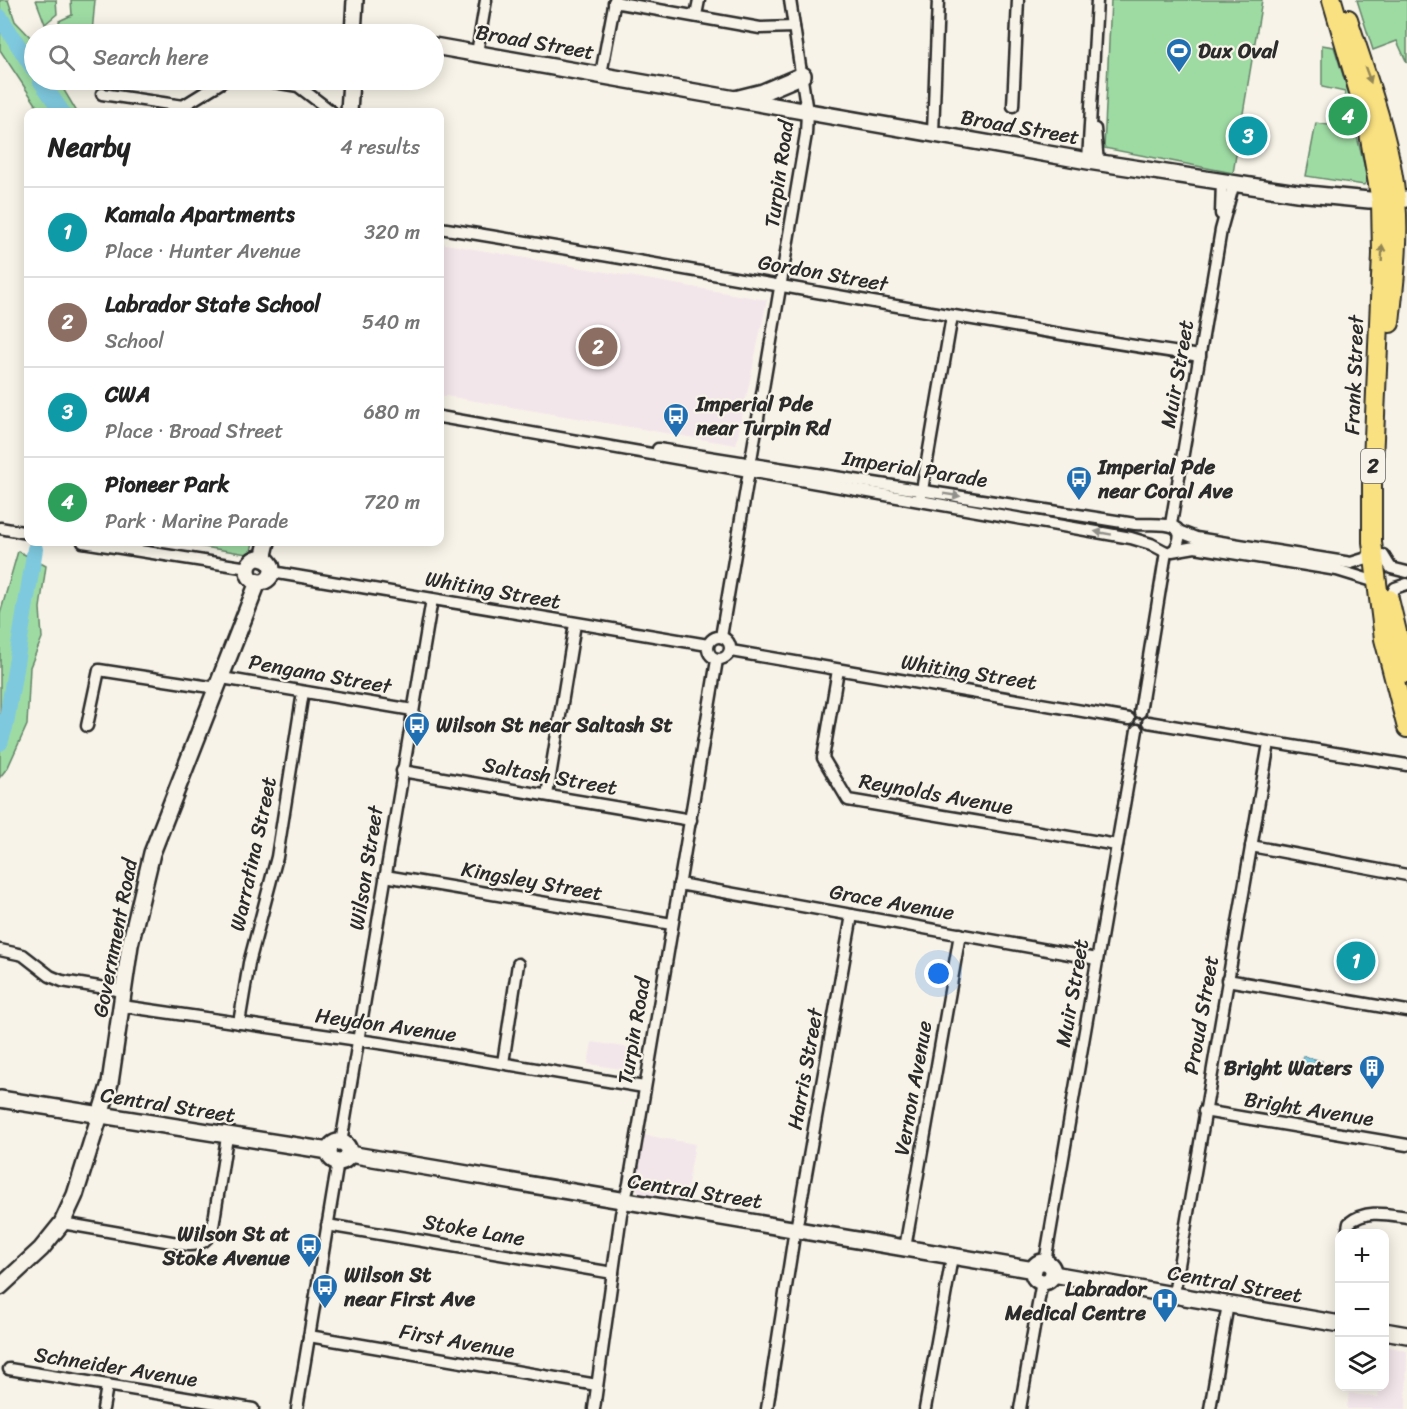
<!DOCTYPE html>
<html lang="en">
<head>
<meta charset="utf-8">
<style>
  :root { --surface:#fff; --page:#f6f6f6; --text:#222; --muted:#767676; --line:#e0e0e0; --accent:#2563eb }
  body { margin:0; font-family:Sriracha,sans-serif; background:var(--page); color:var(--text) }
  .controls { position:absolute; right:18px; bottom:18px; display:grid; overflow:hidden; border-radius:12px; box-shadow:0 3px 15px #0003 }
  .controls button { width:54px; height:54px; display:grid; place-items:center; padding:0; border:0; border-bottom:2px solid var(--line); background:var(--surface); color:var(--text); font:30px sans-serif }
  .you { position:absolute; left:939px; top:974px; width:21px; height:21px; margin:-15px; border:4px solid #fff; border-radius:50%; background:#1a73e8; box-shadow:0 0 0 9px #1a73e833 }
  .badge { display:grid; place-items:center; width:39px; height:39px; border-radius:50%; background:var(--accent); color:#fff; font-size:20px; font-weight:700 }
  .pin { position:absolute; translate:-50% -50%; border:3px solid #fff; box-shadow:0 2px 6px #0006 }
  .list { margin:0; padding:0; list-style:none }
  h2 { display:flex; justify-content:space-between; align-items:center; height:78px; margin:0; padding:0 24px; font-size:26px }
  h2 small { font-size:20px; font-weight:400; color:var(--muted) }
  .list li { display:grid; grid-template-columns:39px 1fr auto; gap:18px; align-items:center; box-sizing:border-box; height:90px; padding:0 24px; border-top:2px solid var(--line) }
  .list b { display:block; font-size:22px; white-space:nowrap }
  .list p { margin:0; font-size:20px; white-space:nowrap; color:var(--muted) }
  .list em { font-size:20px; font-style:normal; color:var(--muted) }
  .icon { flex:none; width:33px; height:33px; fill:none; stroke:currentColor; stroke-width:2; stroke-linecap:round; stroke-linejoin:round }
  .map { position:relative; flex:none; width:1407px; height:1409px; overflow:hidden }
  .search { position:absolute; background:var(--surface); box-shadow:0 3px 15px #0003; left:24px; top:24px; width:420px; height:66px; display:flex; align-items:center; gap:15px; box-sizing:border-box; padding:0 21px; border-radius:33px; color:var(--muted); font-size:22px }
  .panel { position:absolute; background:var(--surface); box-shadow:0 3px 15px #0003; left:24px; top:108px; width:420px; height:438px; border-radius:12px }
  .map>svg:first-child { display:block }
  .built { fill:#f3e6eb }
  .green { fill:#9edba3; stroke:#648367; stroke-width:1.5 }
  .water { fill:#7fc9df; stroke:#5d8a97; stroke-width:1.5 }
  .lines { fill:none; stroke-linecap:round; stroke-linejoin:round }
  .river { stroke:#7fc9df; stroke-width:16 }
  .street-casing { stroke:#2b2b2b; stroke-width:15 }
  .secondary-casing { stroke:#2b2b2b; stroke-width:20 }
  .highway-casing { stroke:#2b2b2b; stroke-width:22 }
  .street { stroke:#f7f3e8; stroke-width:10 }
  .secondary { stroke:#f7f3e8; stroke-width:15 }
  .highway { stroke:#f9e181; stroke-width:18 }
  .oneway { fill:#928656 }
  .oneway2 { fill:#918f8a }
  .labels { text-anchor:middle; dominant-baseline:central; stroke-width:4.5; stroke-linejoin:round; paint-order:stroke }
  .shield { fill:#f7f3e8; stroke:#686764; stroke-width:1.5 }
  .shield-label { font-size:20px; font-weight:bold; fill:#2b2b2b }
  .street-label { font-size:21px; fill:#2b2b2b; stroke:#f7f3e8 }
  .poi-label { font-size:21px; font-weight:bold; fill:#2b2b2b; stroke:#f7f3e8; text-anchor:start }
</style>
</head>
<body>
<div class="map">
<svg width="1407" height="1409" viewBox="0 0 1407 1409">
  <rect width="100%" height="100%" fill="#f7f3e8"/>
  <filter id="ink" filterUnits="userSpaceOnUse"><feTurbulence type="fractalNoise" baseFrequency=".0167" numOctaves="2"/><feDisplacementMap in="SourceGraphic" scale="12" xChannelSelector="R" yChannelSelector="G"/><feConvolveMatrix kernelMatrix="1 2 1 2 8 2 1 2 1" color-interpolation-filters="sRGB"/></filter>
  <g filter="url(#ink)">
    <g class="built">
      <path d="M440 243 767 300 736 445 440 395Z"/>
      <path d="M592 1042 638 1049 634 1071 588 1064Z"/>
      <path d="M644 1135 695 1144 685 1201 640 1194 636 1187Z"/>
      <path d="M1386 1346 1407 1351 1406 1409H1347L1349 1393 1378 1398 1380 1387 1384 1386Z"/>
    </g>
    <g class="green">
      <path d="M0 0H8L15 21 34 41V80H58L77 112H41L0 50Z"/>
      <path d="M36 0H56L57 14 45 24Z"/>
      <path d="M71 0H95L92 33 60 34 59 21 72 15Z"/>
      <path d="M1111 0H1262L1233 173 1104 148Z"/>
      <path d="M1357 0H1407V63L1397 41 1373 50Z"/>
      <path d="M1322 45 1334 47 1354 110 1356 133 1368 180 1364 185 1306 176 1316 123 1341 127 1345 92 1322 87Z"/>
      <path d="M173 542H253L251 552 247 554Z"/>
      <path d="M18 551 46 566 40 608 42 638 30 667 27 725 8 767 0 777V614Z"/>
    </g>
    <path class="water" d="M1303 1056 1322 1061 1321 1068 1301 1065Z"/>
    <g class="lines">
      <g class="river">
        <path d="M0 17 34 70"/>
        <path d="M40 80 62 112"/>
        <path d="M0 743 6 724 35 549"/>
      </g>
      <defs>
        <g id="street">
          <path d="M614 2 760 28 794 27"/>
          <path d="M696 15 699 0"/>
          <path d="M477 53 486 0"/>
          <path d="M601 74 615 0"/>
          <path d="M262 80 298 86 332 112"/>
          <path d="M102 94 183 106 225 80"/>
          <path d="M1013 106 1018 0"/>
          <path d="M1095 129 1098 163"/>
          <path d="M933 133 938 0"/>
          <path d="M1088 161 1097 0"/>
          <path d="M1221 214 1222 181"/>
          <path d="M440 228C693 268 946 318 1200 356"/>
          <path d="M440 417 1131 538 1151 544 1166 552"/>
          <path d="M658 449 1135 524C1153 526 1193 517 1175 549"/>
          <path d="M921 496 952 316"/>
          <path d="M1171 524 1221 230 1234 183"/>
          <path d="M0 528 28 533"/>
          <path d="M1178 531 1196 538 1351 563 1367 558 1371 549"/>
          <path d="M83 542 248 568"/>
          <path d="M1172 551 1195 547 1337 570 1373 581 1376 588"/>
          <path d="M1383 555 1391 568 1407 572"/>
          <path d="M272 572 708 645"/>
          <path d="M1389 600 1395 588 1407 584"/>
          <circle cx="719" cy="648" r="11"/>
          <path d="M721 637 806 134 807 112 790 0"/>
          <path d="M731 651 1129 719"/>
          <path d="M838 670 823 758 848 800 1117 845"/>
          <path d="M222 678 413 710"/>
          <path d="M1140 712 1166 552"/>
          <path d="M1148 722 1407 765"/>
          <path d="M87 726 99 670 217 688"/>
          <path d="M402 771 691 820"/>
          <path d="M547 795 575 624"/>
          <path d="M1251 846 1407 875"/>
          <path d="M385 876 672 924"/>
          <path d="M679 884 1097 959"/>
          <path d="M0 950 23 955 50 976 62 981 124 991"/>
          <path d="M1227 980 1407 1011"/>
          <path d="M122 1006 386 1044 644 1087"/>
          <path d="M239 1023 249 963 277 857 303 692"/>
          <path d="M503 1063 518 964"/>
          <path d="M1204 1111 1407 1145"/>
          <path d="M341 1143 432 599"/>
          <path d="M62 1223 189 1245C202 1245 209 1240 213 1227L227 1137"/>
          <path d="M327 1225 613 1273"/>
          <path d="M796 1230 852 915"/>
          <path d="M1347 1234 1349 1223C1366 1209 1386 1214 1407 1217"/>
          <path d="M905 1248 960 934"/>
          <path d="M1045 1262 1137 730"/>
          <path d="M1174 1294 1269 743"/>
          <path d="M309 1336 597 1385"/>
          <path d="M9 1369 253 1409"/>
          <path d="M103 1409 107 1386"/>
          <path d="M297 1409 338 1162"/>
          <path d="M594 1409 621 1214 629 1184 717 660"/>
          <path d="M767 1409 795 1229"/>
          <path d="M925 1409 952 1257"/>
          <path d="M1020 1409 1042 1281"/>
          <path d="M1210 1409 1228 1304"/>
        </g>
        <g id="secondary">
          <path d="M353 34 355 0"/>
          <path d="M434 46 735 99 763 92 803 75"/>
          <path d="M735 99 1088 161 1297 193 1369 200 1407 199"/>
          <path d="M349 112 351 80"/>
          <circle cx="260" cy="570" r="12"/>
          <path d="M263 559 267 542"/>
          <path d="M0 1099 329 1151"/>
          <circle cx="339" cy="1152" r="10"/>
          <path d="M349 1154 1034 1270"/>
          <circle cx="1043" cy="1272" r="10"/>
          <path d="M1053 1274 1340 1324"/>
          <path d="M0 1287 41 1249 62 1223 75 1195 110 1083 130 945 152 853 258 582"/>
          <path d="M1384 1331 1407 1335"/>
        </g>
        <g id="highway">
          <path d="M1332 0 1366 116 1381 201 1382 254 1372 484V542L1384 639 1407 728"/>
          <path d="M1348 19C1367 79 1390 136 1396 200 1400 241 1394 282 1390 323"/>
          <path d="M1389 599 1407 673"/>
        </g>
      </defs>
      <use href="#street" class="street-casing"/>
      <use href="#secondary" class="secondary-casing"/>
      <use href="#highway" class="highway-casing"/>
      <use href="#street" class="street"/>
      <use href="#secondary" class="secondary"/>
      <use href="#highway" class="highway"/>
    </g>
    <defs><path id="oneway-solid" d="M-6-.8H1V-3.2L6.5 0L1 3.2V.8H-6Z" transform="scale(1.5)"/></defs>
    <g class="oneway">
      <use href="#oneway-solid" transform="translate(1368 75) rotate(70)"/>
      <use href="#oneway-solid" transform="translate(1382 253) rotate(-88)"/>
    </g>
    <g class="oneway2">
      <use href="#oneway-solid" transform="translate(952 495) rotate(9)"/>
      <use href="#oneway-solid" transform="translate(1103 533) rotate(-170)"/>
    </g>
  </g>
  <defs>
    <symbol id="stadium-pin" viewBox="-11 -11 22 30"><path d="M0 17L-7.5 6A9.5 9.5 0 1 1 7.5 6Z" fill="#1f6fb2" stroke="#f7f3e8"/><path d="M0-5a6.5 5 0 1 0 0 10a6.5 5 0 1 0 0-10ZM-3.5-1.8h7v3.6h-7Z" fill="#fff"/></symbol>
    <symbol id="bus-pin" viewBox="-11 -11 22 30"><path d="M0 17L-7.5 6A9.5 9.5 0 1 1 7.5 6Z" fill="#1f6fb2" stroke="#f7f3e8"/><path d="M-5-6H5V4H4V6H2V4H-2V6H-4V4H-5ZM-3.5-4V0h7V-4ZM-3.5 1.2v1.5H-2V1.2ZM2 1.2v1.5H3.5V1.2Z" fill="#fff"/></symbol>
    <symbol id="building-pin" viewBox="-11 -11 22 30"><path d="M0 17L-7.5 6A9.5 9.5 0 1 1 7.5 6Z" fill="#1f6fb2" stroke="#f7f3e8"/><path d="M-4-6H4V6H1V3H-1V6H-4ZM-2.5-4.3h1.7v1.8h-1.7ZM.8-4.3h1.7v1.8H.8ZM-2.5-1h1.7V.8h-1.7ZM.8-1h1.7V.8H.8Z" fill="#fff"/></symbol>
    <symbol id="hospital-pin" viewBox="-11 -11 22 30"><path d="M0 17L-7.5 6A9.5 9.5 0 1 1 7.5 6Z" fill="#1f6fb2" stroke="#f7f3e8"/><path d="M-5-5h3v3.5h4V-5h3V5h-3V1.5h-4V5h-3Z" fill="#fff"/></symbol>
  </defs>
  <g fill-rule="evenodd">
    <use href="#stadium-pin" x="1164" y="36" width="30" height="40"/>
    <use href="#bus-pin" x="661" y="401" width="30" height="40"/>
    <use href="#bus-pin" x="1064" y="464" width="30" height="40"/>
    <use href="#bus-pin" x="402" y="710" width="30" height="40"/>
    <use href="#building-pin" x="1357" y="1053" width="30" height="40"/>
    <use href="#bus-pin" x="294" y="1231" width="30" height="40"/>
    <use href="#bus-pin" x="310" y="1272" width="30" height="40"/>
    <use href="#hospital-pin" x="1150" y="1286" width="30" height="40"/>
  </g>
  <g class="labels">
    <rect class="shield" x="1361" y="449" width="24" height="34" rx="4.5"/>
    <g class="shield-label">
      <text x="1373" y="466">2</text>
    </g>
    <g class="street-label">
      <text transform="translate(535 42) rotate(10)">Broad Street</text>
      <text transform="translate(1020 127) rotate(10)">Broad Street</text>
      <text transform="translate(779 174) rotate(-82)">Turpin Road</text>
      <text transform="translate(823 273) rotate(10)">Gordon Street</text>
      <text transform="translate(1177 374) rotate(-80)">Muir Street</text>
      <text transform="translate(1354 375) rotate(-88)">Frank Street</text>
      <text transform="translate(915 469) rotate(9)">Imperial Parade</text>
      <text transform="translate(493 590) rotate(10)">Whiting Street</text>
      <text transform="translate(969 672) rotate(9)">Whiting Street</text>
      <text transform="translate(320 674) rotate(10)">Pengana Street</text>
      <text transform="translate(550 776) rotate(10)">Saltash Street</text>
      <text transform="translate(936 794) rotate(10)">Reynolds Avenue</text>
      <text transform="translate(253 854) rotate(-78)">Warratina Street</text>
      <text transform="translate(366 868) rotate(-81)">Wilson Street</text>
      <text transform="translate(532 881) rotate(10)">Kingsley Street</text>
      <text transform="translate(892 902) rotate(10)">Grace Avenue</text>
      <text transform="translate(115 938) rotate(-79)">Government Road</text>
      <text transform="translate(1072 993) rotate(-80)">Muir Street</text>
      <text transform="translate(1201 1015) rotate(-80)">Proud Street</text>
      <text transform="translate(386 1025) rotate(8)">Heydon Avenue</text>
      <text transform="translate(634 1031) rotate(-80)">Turpin Road</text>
      <text transform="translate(805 1069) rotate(-80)">Harris Street</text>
      <text transform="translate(913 1088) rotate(-80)">Vernon Avenue</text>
      <text transform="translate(168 1105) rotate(9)">Central Street</text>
      <text transform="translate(1309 1109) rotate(9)">Bright Avenue</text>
      <text transform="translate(695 1191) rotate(9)">Central Street</text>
      <text transform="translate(474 1230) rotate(10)">Stoke Lane</text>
      <text transform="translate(1235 1284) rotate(10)">Central Street</text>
      <text transform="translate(457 1341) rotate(10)">First Avenue</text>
      <text transform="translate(116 1367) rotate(9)">Schneider Avenue</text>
    </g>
    <g class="poi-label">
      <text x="1198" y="51">Dux Oval</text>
      <text x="696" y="404">Imperial Pde<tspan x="696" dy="24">near Turpin Rd</tspan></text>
      <text x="1098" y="467">Imperial Pde<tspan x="1098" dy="24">near Coral Ave</tspan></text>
      <text x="436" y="725">Wilson St near Saltash St</text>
      <text x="1352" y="1068" text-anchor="end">Bright Waters</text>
      <text x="290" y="1234" text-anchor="end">Wilson St at<tspan x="290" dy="24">Stoke Avenue</tspan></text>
      <text x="344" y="1275">Wilson St<tspan x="344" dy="24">near First Ave</tspan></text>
      <text x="1146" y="1289" text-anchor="end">Labrador<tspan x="1146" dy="24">Medical Centre</tspan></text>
    </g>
  </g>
</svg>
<div class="controls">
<button>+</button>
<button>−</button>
<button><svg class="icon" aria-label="layers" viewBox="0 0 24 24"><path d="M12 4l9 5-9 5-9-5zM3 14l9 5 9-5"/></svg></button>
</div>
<div class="you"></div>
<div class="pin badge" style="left:1356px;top:961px;background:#0f9aa8">1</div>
<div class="pin badge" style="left:598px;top:347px;background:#8d6e63">2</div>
<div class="pin badge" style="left:1248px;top:136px;background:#0f9aa8">3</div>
<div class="pin badge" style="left:1348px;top:116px;background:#2e9e5b">4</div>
<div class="search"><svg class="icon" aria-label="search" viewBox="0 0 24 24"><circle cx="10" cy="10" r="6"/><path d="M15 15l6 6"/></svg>Search here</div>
<section class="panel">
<h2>Nearby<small>4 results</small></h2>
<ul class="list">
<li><span class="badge" style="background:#0f9aa8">1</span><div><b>Kamala Apartments</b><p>Place · Hunter Avenue</p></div><em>320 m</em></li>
<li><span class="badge" style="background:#8d6e63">2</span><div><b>Labrador State School</b><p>School</p></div><em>540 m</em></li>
<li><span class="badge" style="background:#0f9aa8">3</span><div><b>CWA</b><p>Place · Broad Street</p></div><em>680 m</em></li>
<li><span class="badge" style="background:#2e9e5b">4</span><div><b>Pioneer Park</b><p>Park · Marine Parade</p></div><em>720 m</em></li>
</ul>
</section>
</div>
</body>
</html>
